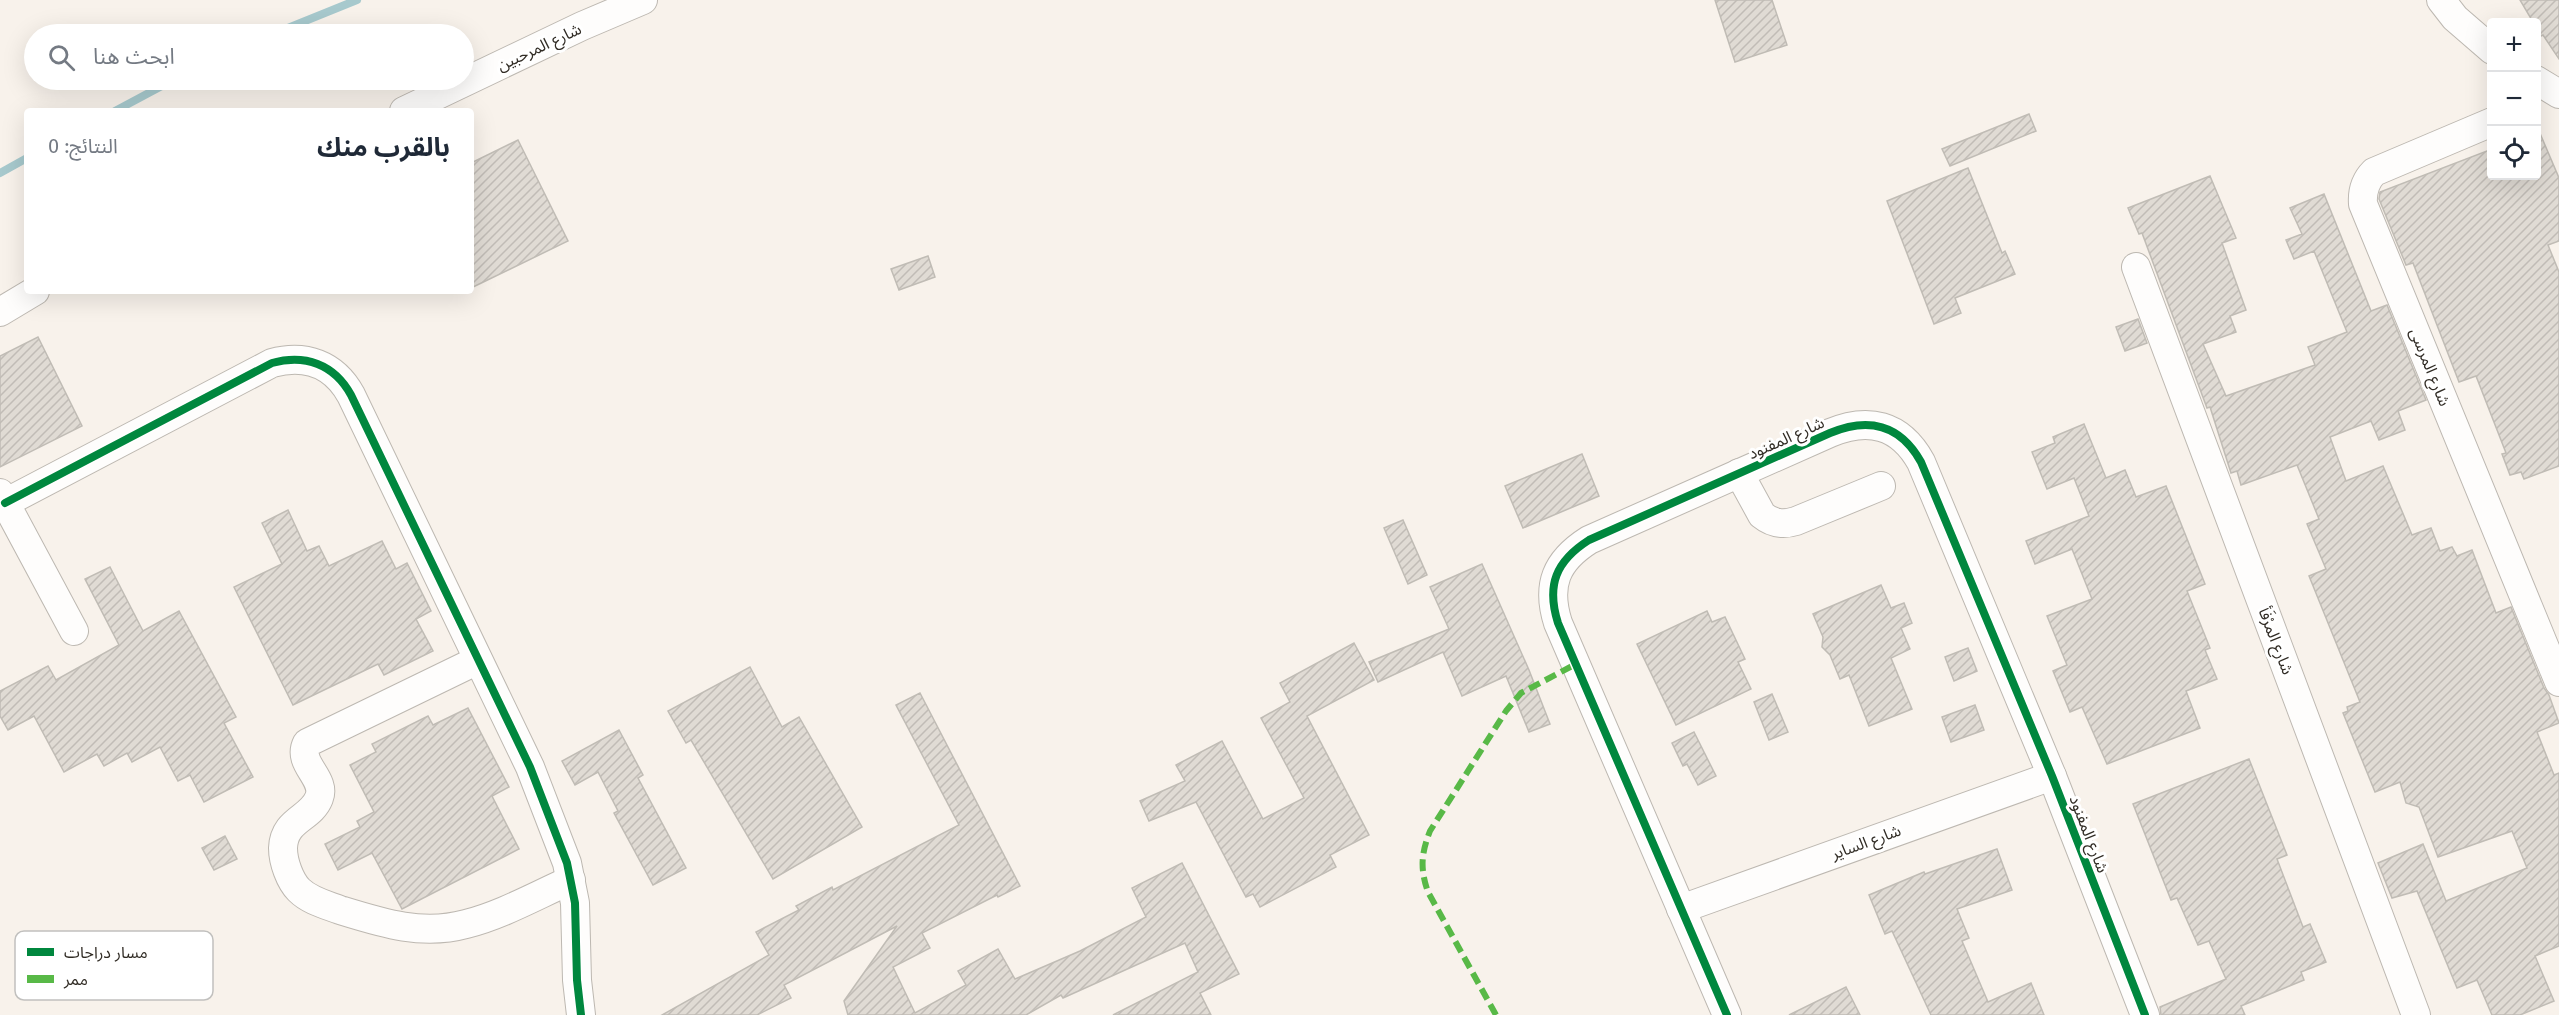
<!DOCTYPE html>
<html lang="ar">
<head>
<meta charset="utf-8">
<style>
  :root { --surface:#fff; --page:#f6f6f7; --text:#1f2937; --muted:#747a83; --line:#e0e1e3 }
  body { margin:0; font-family:"Fira Sans","Noto Sans Arabic",sans-serif; background:var(--page); color:var(--text); direction:rtl }
  .controls { position:absolute; right:18px; top:18px; display:grid; overflow:hidden; border-radius:6px; box-shadow:0 6px 24px #0002 }
  .controls button { width:54px; height:54px; display:grid; place-items:center; padding:0; border:0; border-bottom:2px solid var(--line); background:var(--surface); color:var(--text); font:30px sans-serif }
  .list { margin:0; padding:0; list-style:none }
  h2 { display:flex; justify-content:space-between; align-items:center; height:78px; margin:0; padding:0 24px; font-size:26px }
  h2 small { font-size:20px; font-weight:400; color:var(--muted) }
  .icon { flex:none; width:33px; height:33px; fill:none; stroke:currentColor; stroke-width:2; stroke-linecap:round; stroke-linejoin:round }
  .map { position:relative; flex:none; width:2559px; height:1015px; overflow:hidden; direction:ltr }
  .search { position:absolute; background:var(--surface); box-shadow:0 6px 24px #0002; left:24px; top:24px; width:450px; height:66px; display:flex; align-items:center; gap:15px; box-sizing:border-box; padding:0 21px; border-radius:33px; color:var(--muted); font-size:22px }
  .panel { position:absolute; background:var(--surface); box-shadow:0 6px 24px #0002; left:24px; top:108px; width:450px; height:186px; border-radius:6px; direction:rtl }
  .map>svg:first-child { display:block }
  .lines { fill:none; stroke-linecap:round; stroke-linejoin:round }
  .stream { stroke:#a7c9cd; stroke-width:8 }
  .building { fill:url(#building-hatch); stroke:#c0bcb5; stroke-width:1.5 }
  .minor-casing { stroke:#bdb8b1; stroke-width:30 }
  .minor { stroke:#fefdfc; stroke-width:28 }
  .quiet { stroke:#58b947; stroke-width:6; stroke-dasharray:12 6; stroke-linecap:butt }
  .cycleway-casing { stroke:#fff; stroke-width:11 }
  .cycleway { stroke:#00873e; stroke-width:8 }
  .labels { text-anchor:middle; dominant-baseline:central; stroke-width:6; stroke-linejoin:round; paint-order:stroke }
  .street-label { font-size:16px; fill:#312c25; stroke:#fff }
  .key { fill:#fff; stroke:#c1c0be; stroke-width:1.5 }
  .key-label { font-size:16px; fill:#312c25 }
</style>
</head>
<body>
<div class="map">
<svg width="2559" height="1015" viewBox="0 0 2559 1015">
  <defs>
    <pattern id="building-hatch" width="6" height="6" patternUnits="userSpaceOnUse" patternTransform="scale(1.5)"><rect width="6" height="6" fill="#e0dbd4"/><path d="M-1 1l2-2M0 6l6-6M5 7l2-2" fill="none" stroke="#c1bcb6"/></pattern>
  </defs>
  <rect width="100%" height="100%" fill="#f8f2eb"/>
  <g class="lines">
    <g class="stream">
      <path d="M273 34 357 0"/>
      <path d="M115 111 173 80"/>
      <path d="M0 173 27 158"/>
    </g>
  </g>
  <g class="building">
    <path d="M1715 0H1772L1787 45 1735 62Z"/>
    <path d="M2520 0H2559V59L2543 35 2541 36 2536 28V22H2533Z"/>
    <path d="M2029 114 2036 131 1950 166 1942 149Z"/>
    <path d="M2536 124 2559 178V241L2548 245 2559 272V466L2524 479 2521 472 2510 475 2502 454 2506 453 2476 376 2459 382 2413 263 2406 265 2379 199 2380 192 2492 149V176H2536Z"/>
    <path d="M518 140 568 241 471 288V163Z"/>
    <path d="M1968 168 2002 253 2005 251 2015 274 1955 298 1961 313 1934 324 1887 201Z"/>
    <path d="M2210 176 2236 238 2222 243 2246 310 2230 316 2236 332 2203 344 2226 396 2315 365 2308 347 2347 332 2314 251 2294 259 2286 240 2302 234 2290 208 2324 194 2371 311 2387 305 2426 400 2398 411 2405 430 2379 440 2371 421 2330 437 2346 481 2383 466 2412 535 2431 528 2440 551 2452 547 2457 556 2472 550 2496 613 2511 607 2544 688 2549 695 2559 723 2537 732 2554 775 2559 773V946L2535 956 2554 1001 2520 1015H2492L2477 980 2457 988 2417 891 2392 898 2378 863 2423 844 2446 901 2527 868 2512 831 2438 857 2419 807 2406 803 2400 782 2375 792 2343 713 2348 711 2347 707 2360 702 2309 576 2326 569 2307 524 2319 519 2297 465 2241 485 2237 471 2231 473 2210 407 2207 408 2142 233 2139 234 2128 208Z"/>
    <path d="M928 256 935 277 899 290 891 269Z"/>
    <path d="M2138 319 2147 343 2125 351 2116 327Z"/>
    <path d="M38 337 82 426 0 467V356Z"/>
    <path d="M2084 424 2106 478 2125 470 2136 497 2166 486 2205 584 2187 591 2210 648 2205 650 2217 679 2186 691 2200 728 2107 764 2082 707 2070 712 2053 671 2067 665 2047 616 2092 599 2072 549 2035 564 2026 541 2089 516 2074 478 2047 489 2032 452 2055 443 2053 437Z"/>
    <path d="M1582 454 1599 496 1523 528 1505 486Z"/>
    <path d="M288 510 307 551 319 546 329 566 382 541 396 569 407 563 431 611 416 619 433 651 384 675 378 664 293 705 234 587 282 564 262 523Z"/>
    <path d="M1403 520 1427 575 1408 584 1384 528Z"/>
    <path d="M1482 564 1529 670 1550 724 1529 732 1506 676 1462 696 1443 652 1378 682 1369 662 1449 629 1430 587Z"/>
    <path d="M110 567 143 631 179 611 236 717 224 723 253 777 204 802 190 775 178 781 160 747 132 762 127 753 104 766 97 754 64 772 34 716 8 730 0 716V691L48 666 56 680 119 645 85 579Z"/>
    <path d="M1881 585 1891 608 1904 603 1912 623 1901 628 1910 649 1891 658 1912 709 1869 726 1849 675 1840 679 1830 655 1822 647 1823 637 1813 614Z"/>
    <path d="M1707 611 1712 622 1725 617 1745 659 1738 662 1751 689 1676 725 1637 644Z"/>
    <path d="M1354 643 1374 680 1307 716 1369 835 1330 855 1336 867 1260 907 1253 894 1246 897 1196 802 1149 821 1140 801 1185 781 1176 765 1222 741 1263 819 1304 798 1261 718 1290 702 1280 683Z"/>
    <path d="M1968 648 1977 671 1954 681 1945 657Z"/>
    <path d="M750 667 782 727 799 717 862 827 773 879 691 740 686 743 668 711Z"/>
    <path d="M920 693 1020 886 998 897 997 895 922 933 930 948 893 967 915 1013 966 985 958 971 998 949 1015 979 1080 951 1146 917 1132 888 1182 863 1239 974 1200 993 1211 1015H1113L1198 972 1185 943 1063 998 1061 995 1026 1015H848L844 1001 897 926 784 985 791 998 757 1015H662L769 955 756 932 799 910 796 906 832 887 833 890 959 825 896 705Z"/>
    <path d="M1772 694 1788 732 1769 740 1754 702Z"/>
    <path d="M1975 705 1984 730 1951 742 1942 717Z"/>
    <path d="M468 708 509 787 492 796 519 849 402 909 372 853 338 870 325 844 360 827 357 821 374 812 350 765 376 752 372 744 428 716 433 725Z"/>
    <path d="M619 730 643 775 638 778 686 868 653 885 614 813 618 811 598 772 575 785 562 761Z"/>
    <path d="M1694 732 1716 776 1698 785 1687 764 1683 766 1672 743Z"/>
    <path d="M2249 759 2287 855 2277 859 2303 927 2310 924 2326 962 2301 972 2304 980 2241 1006 2245 1015H2161L2160 1007 2226 979 2209 941 2198 945 2177 898 2171 900 2133 804Z"/>
    <path d="M225 836 237 859 214 870 202 848Z"/>
    <path d="M1997 849 2012 890 1957 909 1969 938 1962 941 1988 1002 2031 983 2044 1015H1931L1892 931 1885 934 1869 895 1924 872 1925 874Z"/>
    <path d="M1846 987 1860 1015H1789Z"/>
  </g>
  <g class="lines">
    <defs>
      <g id="minor">
        <path d="M2441 0 2455 18 2492 50"/>
        <path d="M2536 80 2559 94"/>
        <path d="M404 111 582 26 643 0"/>
        <path d="M2492 122 2374 172C2365 181 2362 191 2363 204L2559 682"/>
        <path d="M2136 267 2416 1015"/>
        <path d="M0 312 35 291"/>
        <path d="M1739 473 1762 515C1773 524 1783 525 1796 521L1881 486"/>
        <path d="M0 493 74 631"/>
        <path d="M5 503 272 363C305 354 334 364 351 395L530 767 567 863 575 903 577 980 581 1015"/>
        <path d="M478 660 307 743C296 764 327 778 319 798 311 819 284 819 283 848 283 862 290 881 299 890 310 901 327 905 340 910 382 923 422 936 466 924 502 915 537 895 571 880"/>
        <path d="M1681 909 2052 776"/>
        <path d="M1727 1015 1558 623C1546 585 1556 561 1589 540L1830 433C1868 417 1900 424 1921 462L2052 776 2145 1015"/>
      </g>
    </defs>
    <use href="#minor" class="minor-casing"/>
    <use href="#minor" class="minor"/>
    <path class="quiet" d="M1496 1015 1428 892C1420 869 1421 854 1430 831L1506 711 1521 693 1574 665"/>
    <defs>
      <g id="cycleway">
        <path d="M5 503 272 363C305 354 334 364 351 395L530 767 567 863 575 903 577 980 581 1015"/>
        <path d="M1727 1015 1558 623C1546 585 1556 561 1589 540L1830 433C1868 417 1900 424 1921 462L2052 776 2145 1015"/>
      </g>
    </defs>
    <use href="#cycleway" class="cycleway-casing"/>
    <use href="#cycleway" class="cycleway"/>
  </g>
  <g class="labels">
    <g class="street-label">
      <text transform="translate(539 47) rotate(-25)">شارع المرحبين</text>
      <text transform="translate(2430 367) rotate(68)">شارع المرسى</text>
      <text transform="translate(1786 438) rotate(-24)">شارع المفنود</text>
      <text transform="translate(2276 641) rotate(69)">شارع المرْفَأ</text>
      <text transform="translate(2089 834) rotate(69)">شارع المفنود</text>
      <text transform="translate(1866 842) rotate(-20)">شارع الساير</text>
    </g>
  </g>
  <rect x="15" y="931" width="198" height="69" rx="9" class="key"/>
  <rect x="27" y="948" width="27" height="8" fill="#00873e"/>
  <rect x="27" y="975" width="27" height="8" fill="#58b947"/>
  <g class="key-label">
    <text x="64" y="958">مسار دراجات</text>
    <text x="64" y="985">ممر</text>
  </g>
</svg>
<div class="controls">
<button>+</button>
<button>−</button>
<button><svg class="icon" aria-label="locate" viewBox="0 0 24 24"><circle cx="12" cy="12" r="6"/><path d="M12 2v4M12 18v4M2 12h4M18 12h4"/></svg></button>
</div>
<div class="search"><svg class="icon" aria-label="search" viewBox="0 0 24 24"><circle cx="10" cy="10" r="6"/><path d="M15 15l6 6"/></svg>ابحث هنا</div>
<section class="panel">
<h2>بالقرب منك<small>النتائج: 0</small></h2>
<ul class="list">
</ul>
</section>
</div>
</body>
</html>
